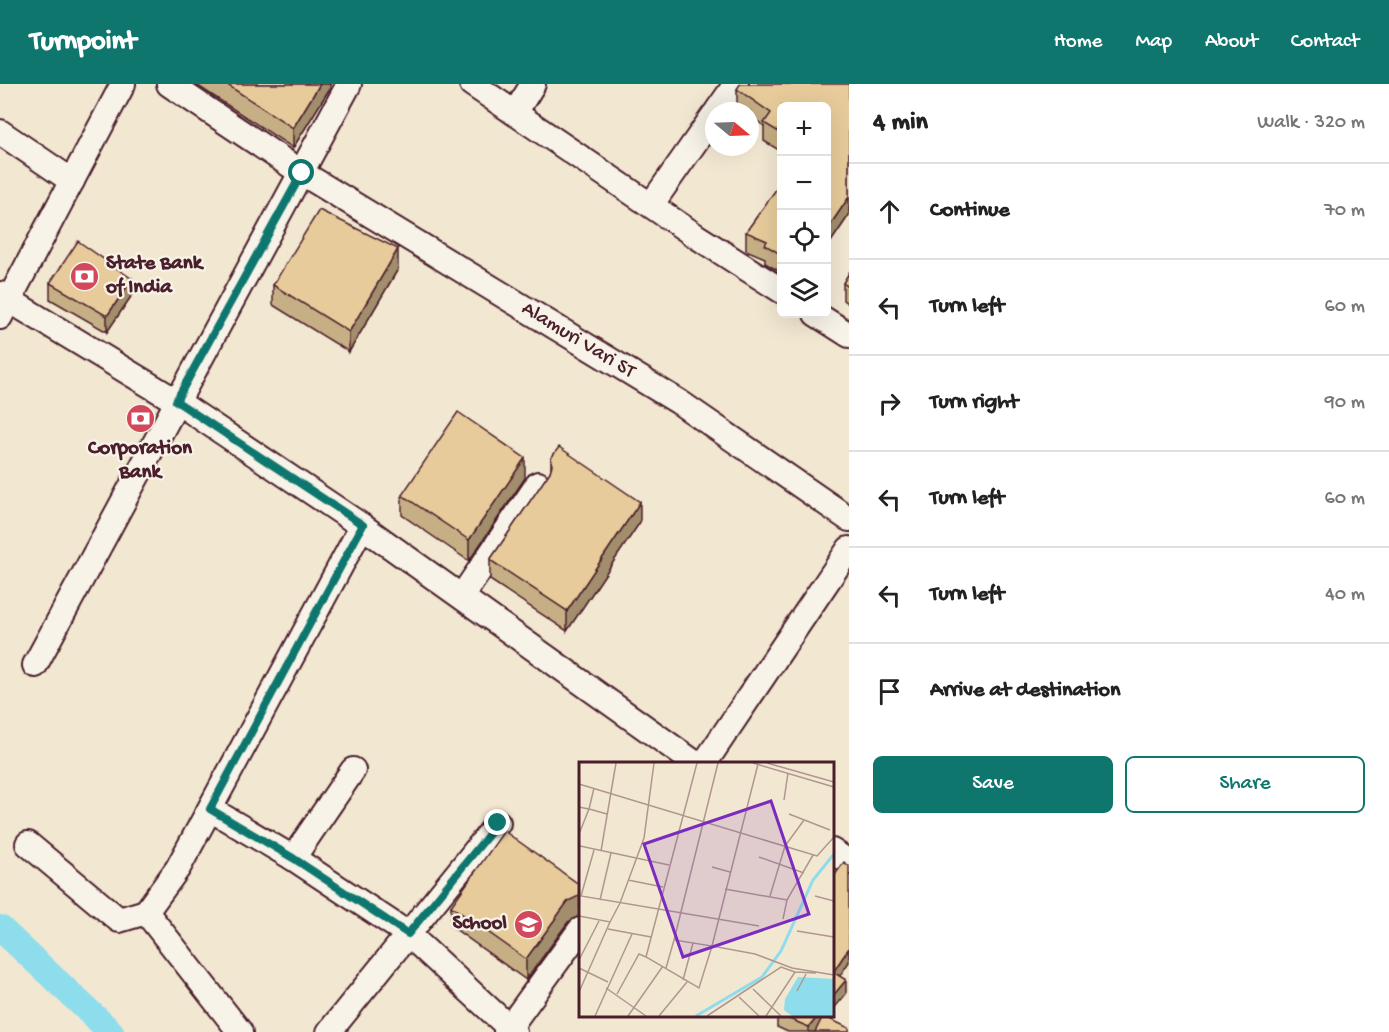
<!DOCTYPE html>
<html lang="en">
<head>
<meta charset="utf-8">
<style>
  :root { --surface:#fff; --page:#f6f6f6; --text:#222; --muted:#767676; --line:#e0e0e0; --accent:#0f766e }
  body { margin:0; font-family:"Gochi Hand",sans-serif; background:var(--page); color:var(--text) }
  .controls { position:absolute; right:18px; top:18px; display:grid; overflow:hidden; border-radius:9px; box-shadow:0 6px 24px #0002 }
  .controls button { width:54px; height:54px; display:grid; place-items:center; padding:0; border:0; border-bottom:2px solid var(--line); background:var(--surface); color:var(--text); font:30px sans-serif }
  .compass { position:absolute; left:705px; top:18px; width:54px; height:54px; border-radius:50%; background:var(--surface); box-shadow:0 6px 24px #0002; rotate:109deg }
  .stop { position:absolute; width:18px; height:18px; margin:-14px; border:4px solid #0f766e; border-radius:50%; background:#fff }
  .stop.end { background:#0f766e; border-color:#fff; box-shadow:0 2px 6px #0008 }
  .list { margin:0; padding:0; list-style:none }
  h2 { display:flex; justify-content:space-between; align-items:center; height:78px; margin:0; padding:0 24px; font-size:26px }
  h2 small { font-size:20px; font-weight:400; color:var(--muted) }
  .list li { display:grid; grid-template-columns:39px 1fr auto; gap:18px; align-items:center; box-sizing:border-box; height:96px; padding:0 24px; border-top:2px solid var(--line) }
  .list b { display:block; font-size:22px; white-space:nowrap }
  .list em { font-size:20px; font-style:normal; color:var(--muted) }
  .actions { display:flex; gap:12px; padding:18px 24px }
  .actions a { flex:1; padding:14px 0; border:2px solid var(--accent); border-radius:9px; text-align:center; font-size:21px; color:var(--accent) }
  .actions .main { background:var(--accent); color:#fff }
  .icon { flex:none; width:33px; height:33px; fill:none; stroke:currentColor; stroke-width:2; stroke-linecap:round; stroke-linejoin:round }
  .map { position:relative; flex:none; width:849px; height:948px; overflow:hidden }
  header { display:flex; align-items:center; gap:36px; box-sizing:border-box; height:84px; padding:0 30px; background:var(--accent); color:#fff }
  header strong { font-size:28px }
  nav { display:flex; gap:33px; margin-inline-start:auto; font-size:21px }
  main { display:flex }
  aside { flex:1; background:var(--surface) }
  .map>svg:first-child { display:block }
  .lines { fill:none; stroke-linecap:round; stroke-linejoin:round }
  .canal { stroke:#8eddec; stroke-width:26 }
  .minor-casing { stroke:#4a1f2b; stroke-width:28 }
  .minor { stroke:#f7f3e8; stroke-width:24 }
  .wall { fill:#c7af85; stroke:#4a1f2b; stroke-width:1.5 }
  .shaded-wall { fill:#a28e6c; stroke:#4a1f2b; stroke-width:1.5 }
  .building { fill:#e7cb9b; stroke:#4a1f2b; stroke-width:1.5 }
  .route { stroke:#0f766e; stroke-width:8 }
  .labels { text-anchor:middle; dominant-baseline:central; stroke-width:4.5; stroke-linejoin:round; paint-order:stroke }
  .poi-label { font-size:21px; font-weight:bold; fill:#4a1f2b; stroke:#f7f3e8; text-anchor:start }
  .street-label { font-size:21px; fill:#4a1f2b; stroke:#f7f3e8 }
  .inset-river { fill:none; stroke:#8eddec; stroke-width:3 }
  .inset-road { fill:none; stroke:#af978f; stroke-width:1.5 }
  .view { fill:#7b2cbf; fill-opacity:0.15; stroke:#7b2cbf; stroke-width:3 }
  .inset-edge { fill:none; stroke:#4a1f2b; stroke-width:3 }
</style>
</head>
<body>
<header>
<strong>Turnpoint</strong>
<nav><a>Home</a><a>Map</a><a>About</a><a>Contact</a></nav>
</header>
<main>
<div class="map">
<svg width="849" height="948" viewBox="0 0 849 948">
  <rect width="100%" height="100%" fill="#f2e7d1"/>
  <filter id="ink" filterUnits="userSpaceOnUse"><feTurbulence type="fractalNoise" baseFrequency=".0167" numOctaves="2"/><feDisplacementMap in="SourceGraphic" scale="12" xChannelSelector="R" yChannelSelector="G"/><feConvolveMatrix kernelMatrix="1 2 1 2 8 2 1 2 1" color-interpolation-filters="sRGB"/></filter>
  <g filter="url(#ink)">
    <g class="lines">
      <path class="canal" d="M0 844 111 948"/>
      <defs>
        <g id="minor">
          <path id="s1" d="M169 0 302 89 679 318 849 435"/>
          <path d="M472 0 696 152 782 207"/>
          <path d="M717 27 736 0"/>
          <path d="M515 29 533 0"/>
          <path d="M0 48 72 97"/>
          <path d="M651 121 714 31"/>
          <path d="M0 210 9 216 123 0"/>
          <path d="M816 230 849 251"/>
          <path d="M0 233 9 216 176 317 362 442 696 680"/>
          <path d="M462 512 538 400"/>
          <path d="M35 581 349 0"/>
          <path d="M704 680 849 465"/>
          <path d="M210 725 293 774 408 850 514 948"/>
          <path d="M28 760 119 836 146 828"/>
          <path d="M832 767 849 778"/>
          <path d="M293 774 353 686"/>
          <path d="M240 948 146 828 178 784 362 442"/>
          <path d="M329 948 498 739"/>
          <path d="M506 948 580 846"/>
        </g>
      </defs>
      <use href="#minor" class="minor-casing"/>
      <use href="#minor" class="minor"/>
    </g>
    <g class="wall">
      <path d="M195 0H330V4L293 64Z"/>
      <path d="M849 0V131L826 165V22H782V68L764 57V42L750 32V27H743L737 23V5Z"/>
      <path d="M782 97V189L765 179V174L746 166V148Z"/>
      <path d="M398 185 349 268 273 221V201Z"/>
      <path d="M849 189V220L843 216V199Z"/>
      <path d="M50 199 132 211 107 248 50 215Z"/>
      <path d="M551 374 640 438 567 547 490 496V476L550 388 551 385Z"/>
      <path d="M525 394 469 477 402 431V411Z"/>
      <path d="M580 801V830L579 832 568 838 526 896 451 842V822Z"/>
      <path d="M777 932H829L827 934 849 948H788L777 943Z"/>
    </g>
    <g class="shaded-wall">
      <path d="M320 0H330V4L293 64V44Z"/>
      <path d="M849 113V131L826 165V147Z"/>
      <path d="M398 165V185L349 268V248Z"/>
      <path d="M132 195V211L107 248V232Z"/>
      <path d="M525 374V394L469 477V456Z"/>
      <path d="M640 418V438L567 547V527Z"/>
      <path d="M580 810V830L579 832 568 838 526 896V875L568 817Z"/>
      <path d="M849 864V878L833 902V888Z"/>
      <path d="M846 896V910L832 927V913Z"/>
      <path d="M818 932H829L816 948H809V943Z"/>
    </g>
    <g class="building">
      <path d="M226 0H320L293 44Z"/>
      <path d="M740 0H849V113L826 147V22H782V50L764 39 771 29 737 5Z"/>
      <path d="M782 97V171L765 161 767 157 746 148Z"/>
      <path d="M319 126 398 165 349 248 273 201Z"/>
      <path d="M78 157 132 195 107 232 50 199Z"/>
      <path d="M849 189V203L843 199Z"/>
      <path d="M458 328 525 374 469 456 402 411Z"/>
      <path d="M559 363 640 418 567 527 490 476 550 388 552 381 551 374Z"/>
      <path d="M504 747 580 801V810L579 812 568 817 526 875 451 822Z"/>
      <path d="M844 778 849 782V864L833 888 846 896 832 913V795Z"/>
      <path d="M782 932H818L809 943Z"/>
      <path d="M823 932 849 944V948H815Z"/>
    </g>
  </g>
  <g class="lines" filter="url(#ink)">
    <path class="route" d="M302 89 176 317 363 441 210 725 293 774 408 850 498 739"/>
  </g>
  <defs>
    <symbol id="bank-disc" viewBox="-11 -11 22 22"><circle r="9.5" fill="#d1495b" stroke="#f7f3e8"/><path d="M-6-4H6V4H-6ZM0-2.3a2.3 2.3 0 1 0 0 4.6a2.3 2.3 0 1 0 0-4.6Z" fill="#fff"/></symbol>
    <symbol id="school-disc" viewBox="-11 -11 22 22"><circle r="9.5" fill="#d1495b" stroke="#f7f3e8"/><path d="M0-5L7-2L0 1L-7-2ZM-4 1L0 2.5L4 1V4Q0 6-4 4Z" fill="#fff"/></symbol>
  </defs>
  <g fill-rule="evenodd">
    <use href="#bank-disc" x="68" y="176" width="33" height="33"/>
    <use href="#bank-disc" x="124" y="318" width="33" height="33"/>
    <use href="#school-disc" x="512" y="824" width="33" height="33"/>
  </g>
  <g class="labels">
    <g class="poi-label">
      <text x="106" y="180">State Bank<tspan x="106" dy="24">of India</tspan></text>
      <text x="140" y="365" text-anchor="middle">Corporation<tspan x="140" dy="24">Bank</tspan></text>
      <text x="507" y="840" text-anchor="end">School</text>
    </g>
    <g class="street-label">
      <text stroke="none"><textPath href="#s1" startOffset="483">Alamuri Vari ST</textPath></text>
    </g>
  </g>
  <g transform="translate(579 678)">
    <rect width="255" height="255" fill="#f2e7d1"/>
    <path d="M219 215 255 217V254H213L205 248 206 237Z" fill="#8eddec"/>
    <path class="inset-river" d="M117 254 183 215 202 189 234 118 255 92"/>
    <path class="inset-road" d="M118 1 67 195 120 226 133 184 95 178 139 1M174 1 255 25M188 1 255 20M179 2 133 184 176 192 213 206 255 213M0 22 238 94 255 75M205 38 209 11M0 45 10 47 15 26M210 52 251 68M0 72 10 47 28 52M1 84 90 103M15 88 2 134 180 164M22 89 37 1M180 95 225 111M133 105 151 110M49 118 84 125M146 127 208 138 234 93M191 134 206 84 225 58M236 134 255 139M21 138 32 91M0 154 31 160 41 141 65 76 75 1M204 157 208 138M29 167 72 175M218 169 255 175M0 198 20 159M0 206 29 220M87 206 95 178M104 218 114 181M27 226 67 254M174 227 202 254M218 229 227 212M0 230 31 160M38 232 60 192 67 195M160 235 180 254M16 254 53 172M49 254 84 204M80 254 108 220M128 254 202 205 216 210M187 254 216 210 237 211"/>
    <path class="view" d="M192 39 230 152 104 195 65 82Z"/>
    <rect width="255" height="255" class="inset-edge"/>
  </g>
</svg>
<div class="controls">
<button>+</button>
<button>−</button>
<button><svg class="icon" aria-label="locate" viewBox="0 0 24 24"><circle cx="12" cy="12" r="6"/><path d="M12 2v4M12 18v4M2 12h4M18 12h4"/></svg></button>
<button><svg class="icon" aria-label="layers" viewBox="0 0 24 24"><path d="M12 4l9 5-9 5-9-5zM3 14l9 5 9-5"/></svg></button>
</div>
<svg class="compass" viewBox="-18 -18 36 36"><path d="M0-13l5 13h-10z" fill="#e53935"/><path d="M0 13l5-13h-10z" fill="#767676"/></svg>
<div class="stop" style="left:302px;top:89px"></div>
<div class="stop end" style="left:498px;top:739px"></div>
</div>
<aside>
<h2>4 min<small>Walk · 320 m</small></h2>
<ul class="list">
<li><svg class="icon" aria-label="ahead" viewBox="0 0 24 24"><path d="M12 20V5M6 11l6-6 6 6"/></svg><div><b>Continue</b></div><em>70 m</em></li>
<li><svg class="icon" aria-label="left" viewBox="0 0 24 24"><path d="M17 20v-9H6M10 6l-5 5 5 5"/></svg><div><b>Turn left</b></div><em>60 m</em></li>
<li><svg class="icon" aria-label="right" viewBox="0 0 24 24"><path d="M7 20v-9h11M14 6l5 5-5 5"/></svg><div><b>Turn right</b></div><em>90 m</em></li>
<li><svg class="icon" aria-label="left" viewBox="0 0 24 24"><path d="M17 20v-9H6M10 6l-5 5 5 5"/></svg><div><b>Turn left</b></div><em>60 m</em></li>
<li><svg class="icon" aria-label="left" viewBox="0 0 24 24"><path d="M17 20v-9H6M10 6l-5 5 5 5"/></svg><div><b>Turn left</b></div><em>40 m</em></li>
<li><svg class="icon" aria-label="arrive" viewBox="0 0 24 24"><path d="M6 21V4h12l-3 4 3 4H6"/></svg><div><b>Arrive at destination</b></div></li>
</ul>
<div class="actions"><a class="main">Save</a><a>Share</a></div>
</aside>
</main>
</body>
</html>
